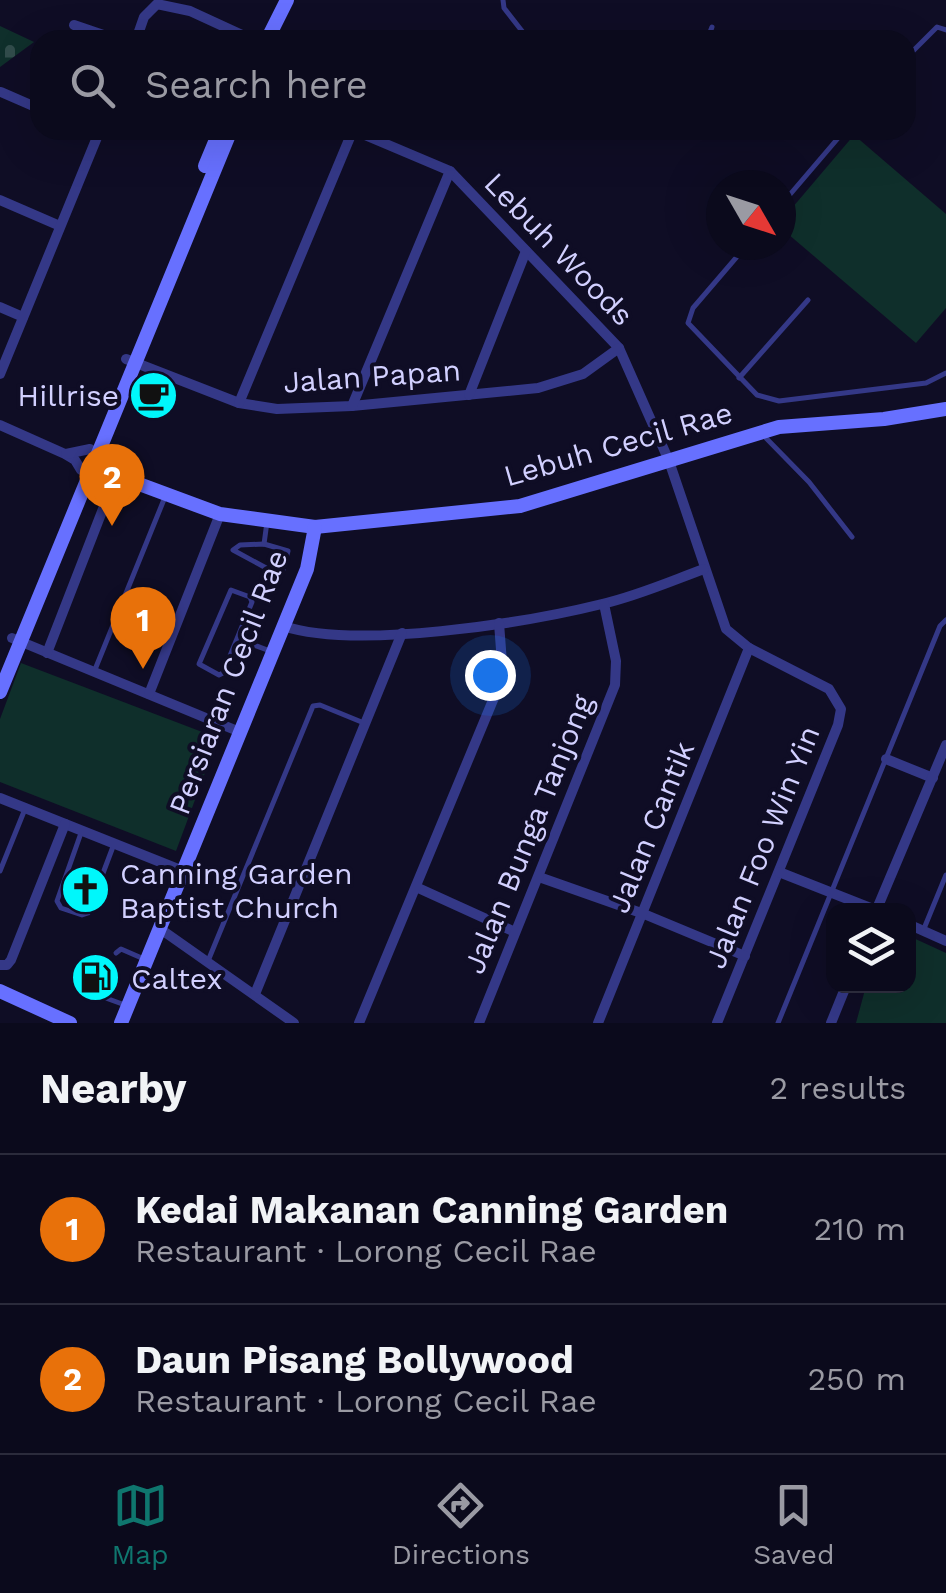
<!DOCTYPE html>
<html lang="en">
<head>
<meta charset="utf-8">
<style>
  :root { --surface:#0b0a1c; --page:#141325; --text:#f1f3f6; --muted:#9a9aa3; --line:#2b2b3b; --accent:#0f766e }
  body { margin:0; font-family:"Work Sans",sans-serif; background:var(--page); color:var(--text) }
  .controls { position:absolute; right:30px; bottom:30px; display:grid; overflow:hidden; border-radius:20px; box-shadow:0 10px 40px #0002 }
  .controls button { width:90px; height:90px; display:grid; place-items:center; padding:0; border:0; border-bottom:2px solid var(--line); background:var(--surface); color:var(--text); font:50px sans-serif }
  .compass { position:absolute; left:706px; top:170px; width:90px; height:90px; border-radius:50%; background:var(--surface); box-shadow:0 10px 40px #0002; rotate:129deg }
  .you { position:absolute; left:490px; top:675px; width:35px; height:35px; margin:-25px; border:8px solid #fff; border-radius:50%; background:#1a73e8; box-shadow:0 0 0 15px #1a73e833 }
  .badge { display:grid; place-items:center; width:65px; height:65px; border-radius:50%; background:var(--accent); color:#fff; font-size:32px; font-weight:700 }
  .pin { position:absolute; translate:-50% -82px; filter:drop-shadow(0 2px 5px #0008) }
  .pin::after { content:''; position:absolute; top:52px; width:35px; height:30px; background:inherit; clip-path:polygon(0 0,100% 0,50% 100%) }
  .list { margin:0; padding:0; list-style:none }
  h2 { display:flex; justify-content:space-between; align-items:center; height:130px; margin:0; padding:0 40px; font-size:42px }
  h2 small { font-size:32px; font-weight:400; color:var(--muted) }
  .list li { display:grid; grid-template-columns:65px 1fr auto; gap:30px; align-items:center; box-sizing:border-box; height:150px; padding:0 40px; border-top:2px solid var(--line) }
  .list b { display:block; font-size:38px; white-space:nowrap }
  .list p { margin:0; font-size:32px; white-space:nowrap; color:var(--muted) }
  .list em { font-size:32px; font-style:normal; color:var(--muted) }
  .icon { flex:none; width:55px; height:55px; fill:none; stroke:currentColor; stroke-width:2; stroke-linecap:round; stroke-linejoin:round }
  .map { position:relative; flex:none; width:946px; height:1023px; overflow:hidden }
  .search { position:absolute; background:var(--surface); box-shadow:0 10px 40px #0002; left:30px; right:30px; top:30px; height:110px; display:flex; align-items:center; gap:25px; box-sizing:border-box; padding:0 35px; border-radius:30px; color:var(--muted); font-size:38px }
  .sheet { height:430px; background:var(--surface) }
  nav { display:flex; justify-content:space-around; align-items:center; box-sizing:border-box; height:140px; border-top:2px solid var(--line); background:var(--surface); font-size:28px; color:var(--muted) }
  nav a { display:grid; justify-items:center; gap:5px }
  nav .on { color:var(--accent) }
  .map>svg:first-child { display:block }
  .cemetery { fill:url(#cemetery-stones) }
  .garden { fill:#0f2f2b }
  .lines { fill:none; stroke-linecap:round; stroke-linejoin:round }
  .lane { stroke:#343887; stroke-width:5 }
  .street { stroke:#343887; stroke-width:10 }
  .secondary { stroke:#6770ff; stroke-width:14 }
  .labels { text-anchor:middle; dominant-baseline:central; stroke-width:8; stroke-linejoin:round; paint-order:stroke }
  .street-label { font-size:30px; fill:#d2d0ff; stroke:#0f0d25 }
  .poi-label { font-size:30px; fill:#d2d0ff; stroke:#0f0d25; text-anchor:start }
</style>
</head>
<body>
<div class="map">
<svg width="946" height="1023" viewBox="0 0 946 1023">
  <defs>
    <pattern id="cemetery-stones" width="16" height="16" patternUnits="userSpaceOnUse" patternTransform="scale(2.5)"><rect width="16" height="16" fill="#0f2f2b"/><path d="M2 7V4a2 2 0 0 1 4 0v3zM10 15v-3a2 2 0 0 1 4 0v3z" fill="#314c4b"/></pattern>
  </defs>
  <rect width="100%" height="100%" fill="#0f0d25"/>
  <path class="cemetery" d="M0 26 34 42 0 67Z"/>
  <g class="garden">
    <path d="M854 135 946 214V308L916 343 781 228V221Z"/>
    <path d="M21 663 218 738 176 851 0 782V719Z"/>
    <path d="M909 936 946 953V1023H856L866 986H908Z"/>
  </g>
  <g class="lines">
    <g class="lane">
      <path d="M503 0 504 8 529 40"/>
      <path d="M707 40 712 27"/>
      <path d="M906 58 937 27 946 30"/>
      <path d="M781 205 845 130"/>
      <path d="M747 245 693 308 688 323 757 395 779 401 926 383 946 373"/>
      <path d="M739 378 808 300"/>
      <path d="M762 434 809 482 852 537"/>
      <path d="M264 544 288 551 282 573 279 575 233 550 240 545Z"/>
      <path d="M264 544 267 522"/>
      <path d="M231 590 250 597 252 602 223 673 219 675 199 664Z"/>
      <path d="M238 639 270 651"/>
      <path d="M94 672 165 497"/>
      <path d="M81 833 57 901 61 908 82 915 88 913 114 844"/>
      <path d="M0 871 25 809"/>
      <path d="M923 931 946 875"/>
      <path d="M116 953 121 949 144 959"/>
      <path d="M208 961 313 706 320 705 364 723"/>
      <path d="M102 988 103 997 125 1005"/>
      <path d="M778 1023 940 626 946 620"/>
    </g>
    <g class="street">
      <path d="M74 25 118 40"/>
      <path d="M136 40 144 17 157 4 190 11 253 40"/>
      <path d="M1 92 40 109"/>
      <path d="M353 130 450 171 619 348 669 461 726 629 749 648 829 689 841 709 838 725 717 1023"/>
      <path d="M0 200 60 226"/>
      <path d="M0 307 23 317"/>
      <path d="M126 359 239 403 277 409 352 406 538 388 583 374 619 348"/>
      <path d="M0 374 100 130"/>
      <path d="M469 395 526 251"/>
      <path d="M239 403 353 130"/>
      <path d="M352 406 450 171"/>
      <path d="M0 425 65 454 75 460 81 470"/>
      <path d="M66 454 90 449"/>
      <path d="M283 626C356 650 525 623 602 604 637 596 671 581 704 569"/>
      <path d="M12 638 240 732"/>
      <path d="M47 653 115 478"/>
      <path d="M149 694 220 514"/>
      <path d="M886 759 933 778"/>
      <path d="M0 798 183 871"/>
      <path d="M779 872 878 911"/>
      <path d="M539 877 644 914 745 956"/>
      <path d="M416 887 515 932"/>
      <path d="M876 911 946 745"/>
      <path d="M908 924 946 941"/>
      <path d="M159 928 294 1023"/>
      <path d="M0 965H7L11 960 65 824"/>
      <path d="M255 994 402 633"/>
      <path d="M359 1023 503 676 499 623"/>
      <path d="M479 1023 615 685 616 661 604 604"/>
      <path d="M598 1023 749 648"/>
      <path d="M831 1023 846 986"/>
    </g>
    <g class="secondary">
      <path d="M267 40 287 0"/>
      <path d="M205 166 220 130"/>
      <path d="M89 474 131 481 220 514 315 527 520 506 779 427 884 419 946 409"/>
      <path d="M0 692 231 130"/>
      <path d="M0 991 70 1023"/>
      <path d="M121 1023 307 569 315 527"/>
    </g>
  </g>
  <defs>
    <symbol id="cafe-disc" viewBox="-11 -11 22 22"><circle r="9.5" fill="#00f7fb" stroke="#0f0d25"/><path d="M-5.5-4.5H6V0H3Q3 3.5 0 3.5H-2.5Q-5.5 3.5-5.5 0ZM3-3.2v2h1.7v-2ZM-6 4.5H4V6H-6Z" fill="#111"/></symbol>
    <symbol id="church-disc" viewBox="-11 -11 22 22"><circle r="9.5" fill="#00f7fb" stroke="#0f0d25"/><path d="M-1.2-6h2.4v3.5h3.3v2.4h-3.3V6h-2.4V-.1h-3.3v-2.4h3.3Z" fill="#111"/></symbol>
    <symbol id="fuel-disc" viewBox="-11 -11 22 22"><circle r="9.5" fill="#00f7fb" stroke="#0f0d25"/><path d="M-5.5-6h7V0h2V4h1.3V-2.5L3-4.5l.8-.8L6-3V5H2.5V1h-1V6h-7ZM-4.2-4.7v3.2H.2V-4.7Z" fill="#111"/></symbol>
  </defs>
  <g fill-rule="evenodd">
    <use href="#cafe-disc" x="126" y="368" width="55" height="55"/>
    <use href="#church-disc" x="58" y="862" width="55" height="55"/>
    <use href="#fuel-disc" x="68" y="950" width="55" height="55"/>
  </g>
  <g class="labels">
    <g class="street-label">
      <text transform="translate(559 249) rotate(46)">Lebuh Woods</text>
      <text transform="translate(372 376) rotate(-4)">Jalan Papan</text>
      <text transform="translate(618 444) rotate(-16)">Lebuh Cecil Rae</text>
      <text transform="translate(228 682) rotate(-69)">Persiaran Cecil Rae</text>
      <text transform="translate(651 827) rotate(-68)">Jalan Cantik</text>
      <text transform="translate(528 834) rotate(-68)">Jalan Bunga Tanjong</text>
      <text transform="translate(762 847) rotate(-68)">Jalan Foo Win Yin</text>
    </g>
    <g class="poi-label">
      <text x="119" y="395" text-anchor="end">Hillrise</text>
      <text x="120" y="873">Canning Garden<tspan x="120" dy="34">Baptist Church</tspan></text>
      <text x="131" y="978">Caltex</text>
    </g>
  </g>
</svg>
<div class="controls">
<button><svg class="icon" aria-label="layers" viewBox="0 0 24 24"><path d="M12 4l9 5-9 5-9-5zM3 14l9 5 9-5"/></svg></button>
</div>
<svg class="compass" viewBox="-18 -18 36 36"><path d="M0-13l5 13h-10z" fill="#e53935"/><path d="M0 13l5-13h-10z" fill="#9a9aa3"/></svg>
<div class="you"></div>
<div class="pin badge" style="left:143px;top:669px;background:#e8710a">1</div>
<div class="pin badge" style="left:112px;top:526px;background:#e8710a">2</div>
<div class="search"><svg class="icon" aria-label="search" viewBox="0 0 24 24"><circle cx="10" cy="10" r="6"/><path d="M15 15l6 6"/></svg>Search here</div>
</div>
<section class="sheet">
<h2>Nearby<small>2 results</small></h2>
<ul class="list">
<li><span class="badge" style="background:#e8710a">1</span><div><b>Kedai Makanan Canning Garden</b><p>Restaurant · Lorong Cecil Rae</p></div><em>210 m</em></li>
<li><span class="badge" style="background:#e8710a">2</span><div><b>Daun Pisang Bollywood</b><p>Restaurant · Lorong Cecil Rae</p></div><em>250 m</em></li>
</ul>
</section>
<nav>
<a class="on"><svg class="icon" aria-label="map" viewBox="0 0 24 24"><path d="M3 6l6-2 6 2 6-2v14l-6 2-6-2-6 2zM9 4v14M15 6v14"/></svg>Map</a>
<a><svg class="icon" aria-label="directions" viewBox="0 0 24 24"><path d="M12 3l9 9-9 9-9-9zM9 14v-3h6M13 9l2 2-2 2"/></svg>Directions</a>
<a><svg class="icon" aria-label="saved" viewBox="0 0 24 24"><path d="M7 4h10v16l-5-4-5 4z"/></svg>Saved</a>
</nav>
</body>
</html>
